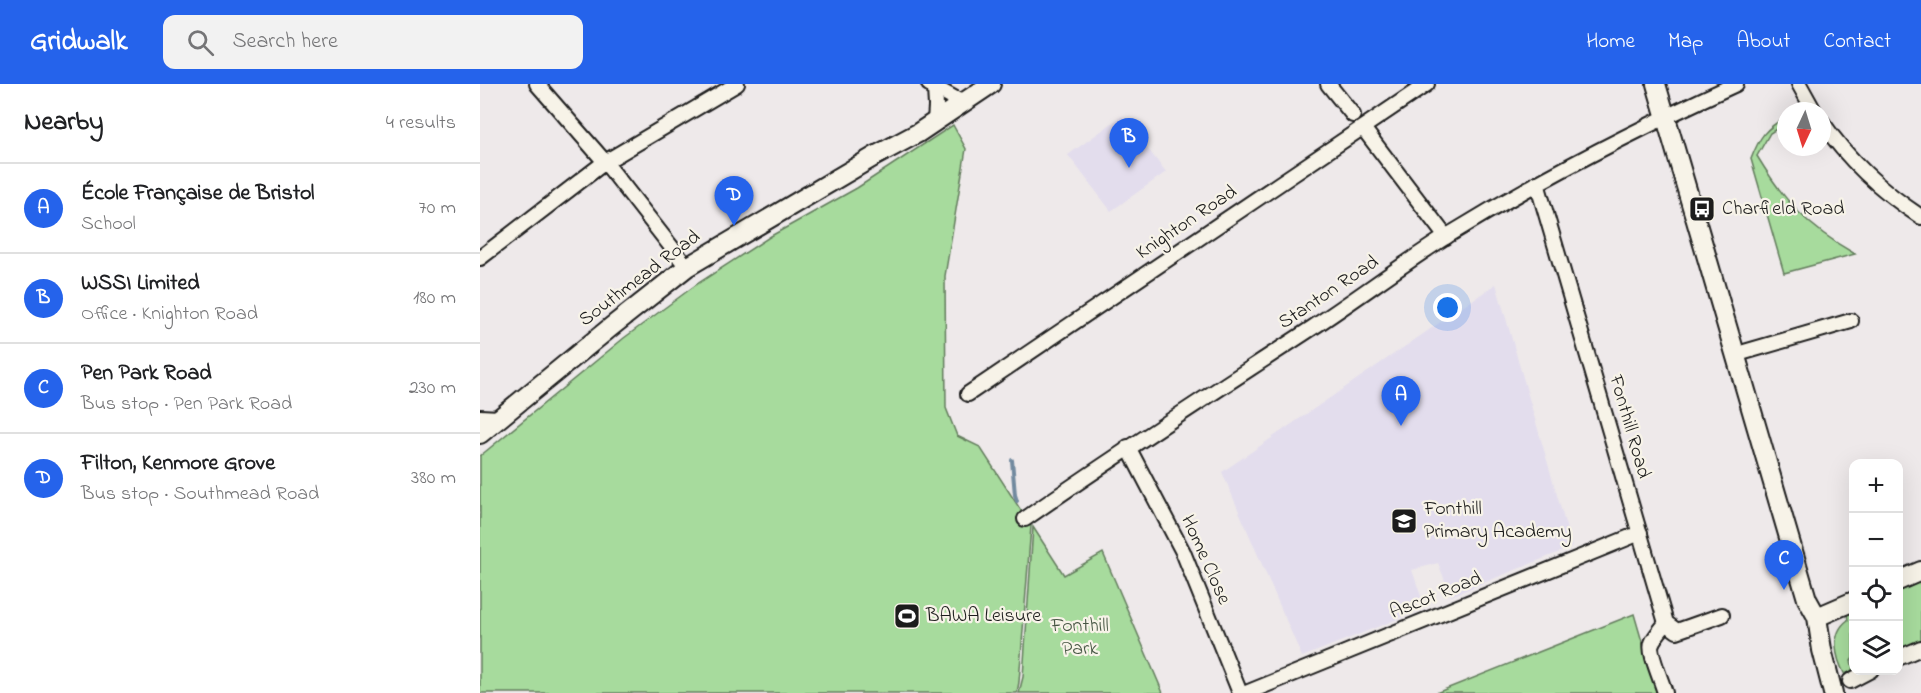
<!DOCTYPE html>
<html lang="en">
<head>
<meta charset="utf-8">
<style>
  :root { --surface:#fff; --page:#f2f2f2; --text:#202124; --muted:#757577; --line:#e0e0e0; --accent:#2563eb }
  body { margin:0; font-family:"Indie Flower",sans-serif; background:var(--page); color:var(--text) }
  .controls { position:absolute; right:18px; bottom:18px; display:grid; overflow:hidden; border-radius:12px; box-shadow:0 6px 24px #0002 }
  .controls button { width:54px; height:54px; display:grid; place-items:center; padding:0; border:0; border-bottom:2px solid var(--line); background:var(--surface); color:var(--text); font:30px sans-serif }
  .compass { position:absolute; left:1297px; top:18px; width:54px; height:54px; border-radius:50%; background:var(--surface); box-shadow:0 6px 24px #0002; rotate:184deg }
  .you { position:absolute; left:968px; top:224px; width:21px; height:21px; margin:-15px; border:4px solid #fff; border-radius:50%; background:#1a73e8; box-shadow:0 0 0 9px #1a73e833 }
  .badge { display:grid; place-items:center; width:39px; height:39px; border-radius:50%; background:var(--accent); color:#fff; font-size:20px; font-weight:700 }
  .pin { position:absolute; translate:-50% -50px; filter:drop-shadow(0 2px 3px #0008) }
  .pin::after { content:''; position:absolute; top:32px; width:21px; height:18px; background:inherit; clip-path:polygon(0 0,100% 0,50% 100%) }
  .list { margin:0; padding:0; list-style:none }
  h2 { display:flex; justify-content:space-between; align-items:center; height:78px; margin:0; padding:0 24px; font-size:26px }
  h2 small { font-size:20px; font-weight:400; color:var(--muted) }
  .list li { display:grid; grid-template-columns:39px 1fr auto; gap:18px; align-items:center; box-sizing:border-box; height:90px; padding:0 24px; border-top:2px solid var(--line) }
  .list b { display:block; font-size:22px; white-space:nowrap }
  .list p { margin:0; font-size:20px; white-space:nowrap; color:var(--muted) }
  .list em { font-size:20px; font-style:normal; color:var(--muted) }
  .icon { flex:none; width:33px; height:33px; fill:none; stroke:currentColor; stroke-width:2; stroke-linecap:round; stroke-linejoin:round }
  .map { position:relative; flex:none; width:1441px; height:609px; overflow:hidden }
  header { display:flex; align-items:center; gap:36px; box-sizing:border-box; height:84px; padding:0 30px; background:var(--accent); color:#fff }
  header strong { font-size:28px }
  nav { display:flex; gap:33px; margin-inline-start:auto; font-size:21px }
  .search { width:420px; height:54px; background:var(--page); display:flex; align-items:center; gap:15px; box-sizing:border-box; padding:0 21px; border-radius:12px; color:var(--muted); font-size:22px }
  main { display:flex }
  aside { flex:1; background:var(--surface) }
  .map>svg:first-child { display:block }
  .built { fill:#e3dded }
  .green { fill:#a7db9d; stroke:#627c5c; stroke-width:1.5 }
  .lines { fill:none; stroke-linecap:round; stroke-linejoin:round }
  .stream { stroke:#728a9f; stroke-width:4 }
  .street-casing { stroke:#1c1c1c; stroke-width:18 }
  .secondary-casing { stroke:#1c1c1c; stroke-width:22 }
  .street { stroke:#f7f3e8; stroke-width:14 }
  .secondary { stroke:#f7f3e8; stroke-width:18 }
  .labels { text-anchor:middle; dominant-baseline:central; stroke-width:4.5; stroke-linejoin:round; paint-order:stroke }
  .poi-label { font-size:20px; fill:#1c1c1c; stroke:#f7f3e8; text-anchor:start }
  .street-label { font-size:20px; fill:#1c1c1c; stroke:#f7f3e8 }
  .park-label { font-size:20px; fill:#465543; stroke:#f7f3e8 }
</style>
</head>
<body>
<header>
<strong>Gridwalk</strong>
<div class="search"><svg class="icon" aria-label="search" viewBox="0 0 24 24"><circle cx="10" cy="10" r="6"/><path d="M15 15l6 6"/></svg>Search here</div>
<nav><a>Home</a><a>Map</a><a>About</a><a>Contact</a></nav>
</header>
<main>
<aside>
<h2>Nearby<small>4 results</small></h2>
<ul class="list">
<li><span class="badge">A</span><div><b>École Française de Bristol</b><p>School</p></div><em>70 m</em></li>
<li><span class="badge">B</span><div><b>WSSI Limited</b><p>Office · Knighton Road</p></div><em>180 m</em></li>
<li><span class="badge">C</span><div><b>Pen Park Road</b><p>Bus stop · Pen Park Road</p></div><em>230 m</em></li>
<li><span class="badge">D</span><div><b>Filton, Kenmore Grove</b><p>Bus stop · Southmead Road</p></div><em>380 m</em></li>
</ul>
</aside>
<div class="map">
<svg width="1441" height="609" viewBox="0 0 1441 609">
  <rect width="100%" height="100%" fill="#eee9ea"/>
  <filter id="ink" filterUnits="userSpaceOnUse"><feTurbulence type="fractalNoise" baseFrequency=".0167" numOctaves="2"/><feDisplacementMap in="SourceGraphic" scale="12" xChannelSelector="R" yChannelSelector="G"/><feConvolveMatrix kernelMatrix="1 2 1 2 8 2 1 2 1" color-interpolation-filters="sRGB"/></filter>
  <g filter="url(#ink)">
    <g class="built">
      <path d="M642 32 686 88 631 127 588 71Z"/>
      <path d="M1016 200 1092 463 971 512 958 479 932 486 945 524 822 573 742 388Z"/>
    </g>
    <g class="green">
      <path d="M1306 33V39L1290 49 1277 72C1305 118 1326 142 1375 170L1304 189 1271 75C1280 52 1285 45 1306 33Z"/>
      <path d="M473 41 486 65 465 192 466 324 477 352 500 363 551 442 539 598 537 609H0V372L144 254 217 200 291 152 377 104Z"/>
      <path d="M553 443 584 491 623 469 683 609H539L543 593Z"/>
      <path d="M1441 495V558L1418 568V505Z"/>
      <path d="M1373 527V574L1371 577 1373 584 1370 589 1365 591C1355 573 1350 549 1368 536L1367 530Z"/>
      <path d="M1154 530 1177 609H956Z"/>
    </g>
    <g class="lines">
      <path class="stream" d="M532 376 535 411 537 417"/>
      <defs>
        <g id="street">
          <path d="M57 0 125 78 207 183"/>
          <path d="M449 0 483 19"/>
          <path d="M848 0 873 31"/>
          <path d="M1319 0 1334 27"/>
          <path d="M455 38 456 22 455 5"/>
          <path d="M1342 38C1368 76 1403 108 1441 133"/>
          <path d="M883 44 966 153"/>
          <path d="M1057 99 1186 539 1197 547 1242 531"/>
          <path d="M0 174 125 78 257 0"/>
          <path d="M1254 271 1371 237"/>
          <path d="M488 310 947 0"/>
          <path d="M0 333 19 334"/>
          <path d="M648 363 703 468 760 609"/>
          <path d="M545 435C639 369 736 307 832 244 878 214 921 181 967 152 1060 95 1157 45 1256 0"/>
          <path d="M1418 574 1441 564"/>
          <path d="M1370 597 1391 586"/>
          <path d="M766 609 1160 449"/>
          <path d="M1185 609C1182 597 1168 568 1172 559 1175 552 1182 545 1186 539"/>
        </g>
        <g id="secondary">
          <path d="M1176 0 1327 515 1337 533 1342 566 1353 609"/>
          <path d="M0 350 131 243 207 183 395 72 438 49 511 0"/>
          <path d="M1418 497 1441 487"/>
          <path d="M1337 533 1374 517"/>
        </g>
      </defs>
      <use href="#street" class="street-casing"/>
      <use href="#secondary" class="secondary-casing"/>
      <use href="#street" class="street"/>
      <use href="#secondary" class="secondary"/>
    </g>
  </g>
  <defs>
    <symbol id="bus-square" viewBox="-11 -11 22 22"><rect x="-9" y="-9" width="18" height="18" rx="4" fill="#1c1c1c" stroke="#f7f3e8"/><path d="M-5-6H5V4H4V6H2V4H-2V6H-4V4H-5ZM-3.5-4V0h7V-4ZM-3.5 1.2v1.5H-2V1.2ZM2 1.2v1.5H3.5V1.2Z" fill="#fff"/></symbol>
    <symbol id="school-square" viewBox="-11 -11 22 22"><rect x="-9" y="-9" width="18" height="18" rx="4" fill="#1c1c1c" stroke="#f7f3e8"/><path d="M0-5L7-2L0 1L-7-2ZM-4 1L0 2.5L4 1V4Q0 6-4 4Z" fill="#fff"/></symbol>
    <symbol id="stadium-square" viewBox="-11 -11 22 22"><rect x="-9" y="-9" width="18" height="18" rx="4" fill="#1c1c1c" stroke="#f7f3e8"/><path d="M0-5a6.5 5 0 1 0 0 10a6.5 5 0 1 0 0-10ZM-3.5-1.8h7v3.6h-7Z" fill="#fff"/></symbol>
  </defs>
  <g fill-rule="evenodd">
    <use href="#bus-square" x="1207" y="110" width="30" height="30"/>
    <use href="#school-square" x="909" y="422" width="30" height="30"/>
    <use href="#stadium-square" x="412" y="517" width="30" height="30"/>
  </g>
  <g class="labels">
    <g class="poi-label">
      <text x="1242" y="125">Charfield Road</text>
      <text x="944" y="425">Fonthill<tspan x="944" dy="23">Primary Academy</tspan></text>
      <text x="446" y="532">BAWA Leisure</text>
    </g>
    <g class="street-label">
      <text transform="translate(707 139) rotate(-34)">Knighton Road</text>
      <text transform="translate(160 195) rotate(-37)">Southmead Road</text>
      <text transform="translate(849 209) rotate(-34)">Stanton Road</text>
      <text transform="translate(1149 343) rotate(74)">Fonthill Road</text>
      <text transform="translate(725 476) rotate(66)">Home Close</text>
      <text transform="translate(956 512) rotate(-22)">Ascot Road</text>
    </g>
    <g class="park-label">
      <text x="600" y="542">Fonthill<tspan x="600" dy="23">Park</tspan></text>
    </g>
  </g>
</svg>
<div class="controls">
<button>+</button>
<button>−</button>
<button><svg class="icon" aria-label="locate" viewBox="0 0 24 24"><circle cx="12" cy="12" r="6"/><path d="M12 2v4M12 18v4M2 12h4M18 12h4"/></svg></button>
<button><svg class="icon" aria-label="layers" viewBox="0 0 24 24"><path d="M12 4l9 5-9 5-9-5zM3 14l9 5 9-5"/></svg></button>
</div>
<svg class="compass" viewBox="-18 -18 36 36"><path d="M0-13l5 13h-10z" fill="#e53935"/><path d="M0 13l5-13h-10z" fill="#757577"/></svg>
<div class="you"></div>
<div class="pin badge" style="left:921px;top:342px">A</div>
<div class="pin badge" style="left:649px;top:84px">B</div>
<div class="pin badge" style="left:1304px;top:506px">C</div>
<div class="pin badge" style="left:254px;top:142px">D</div>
</div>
</main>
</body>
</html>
